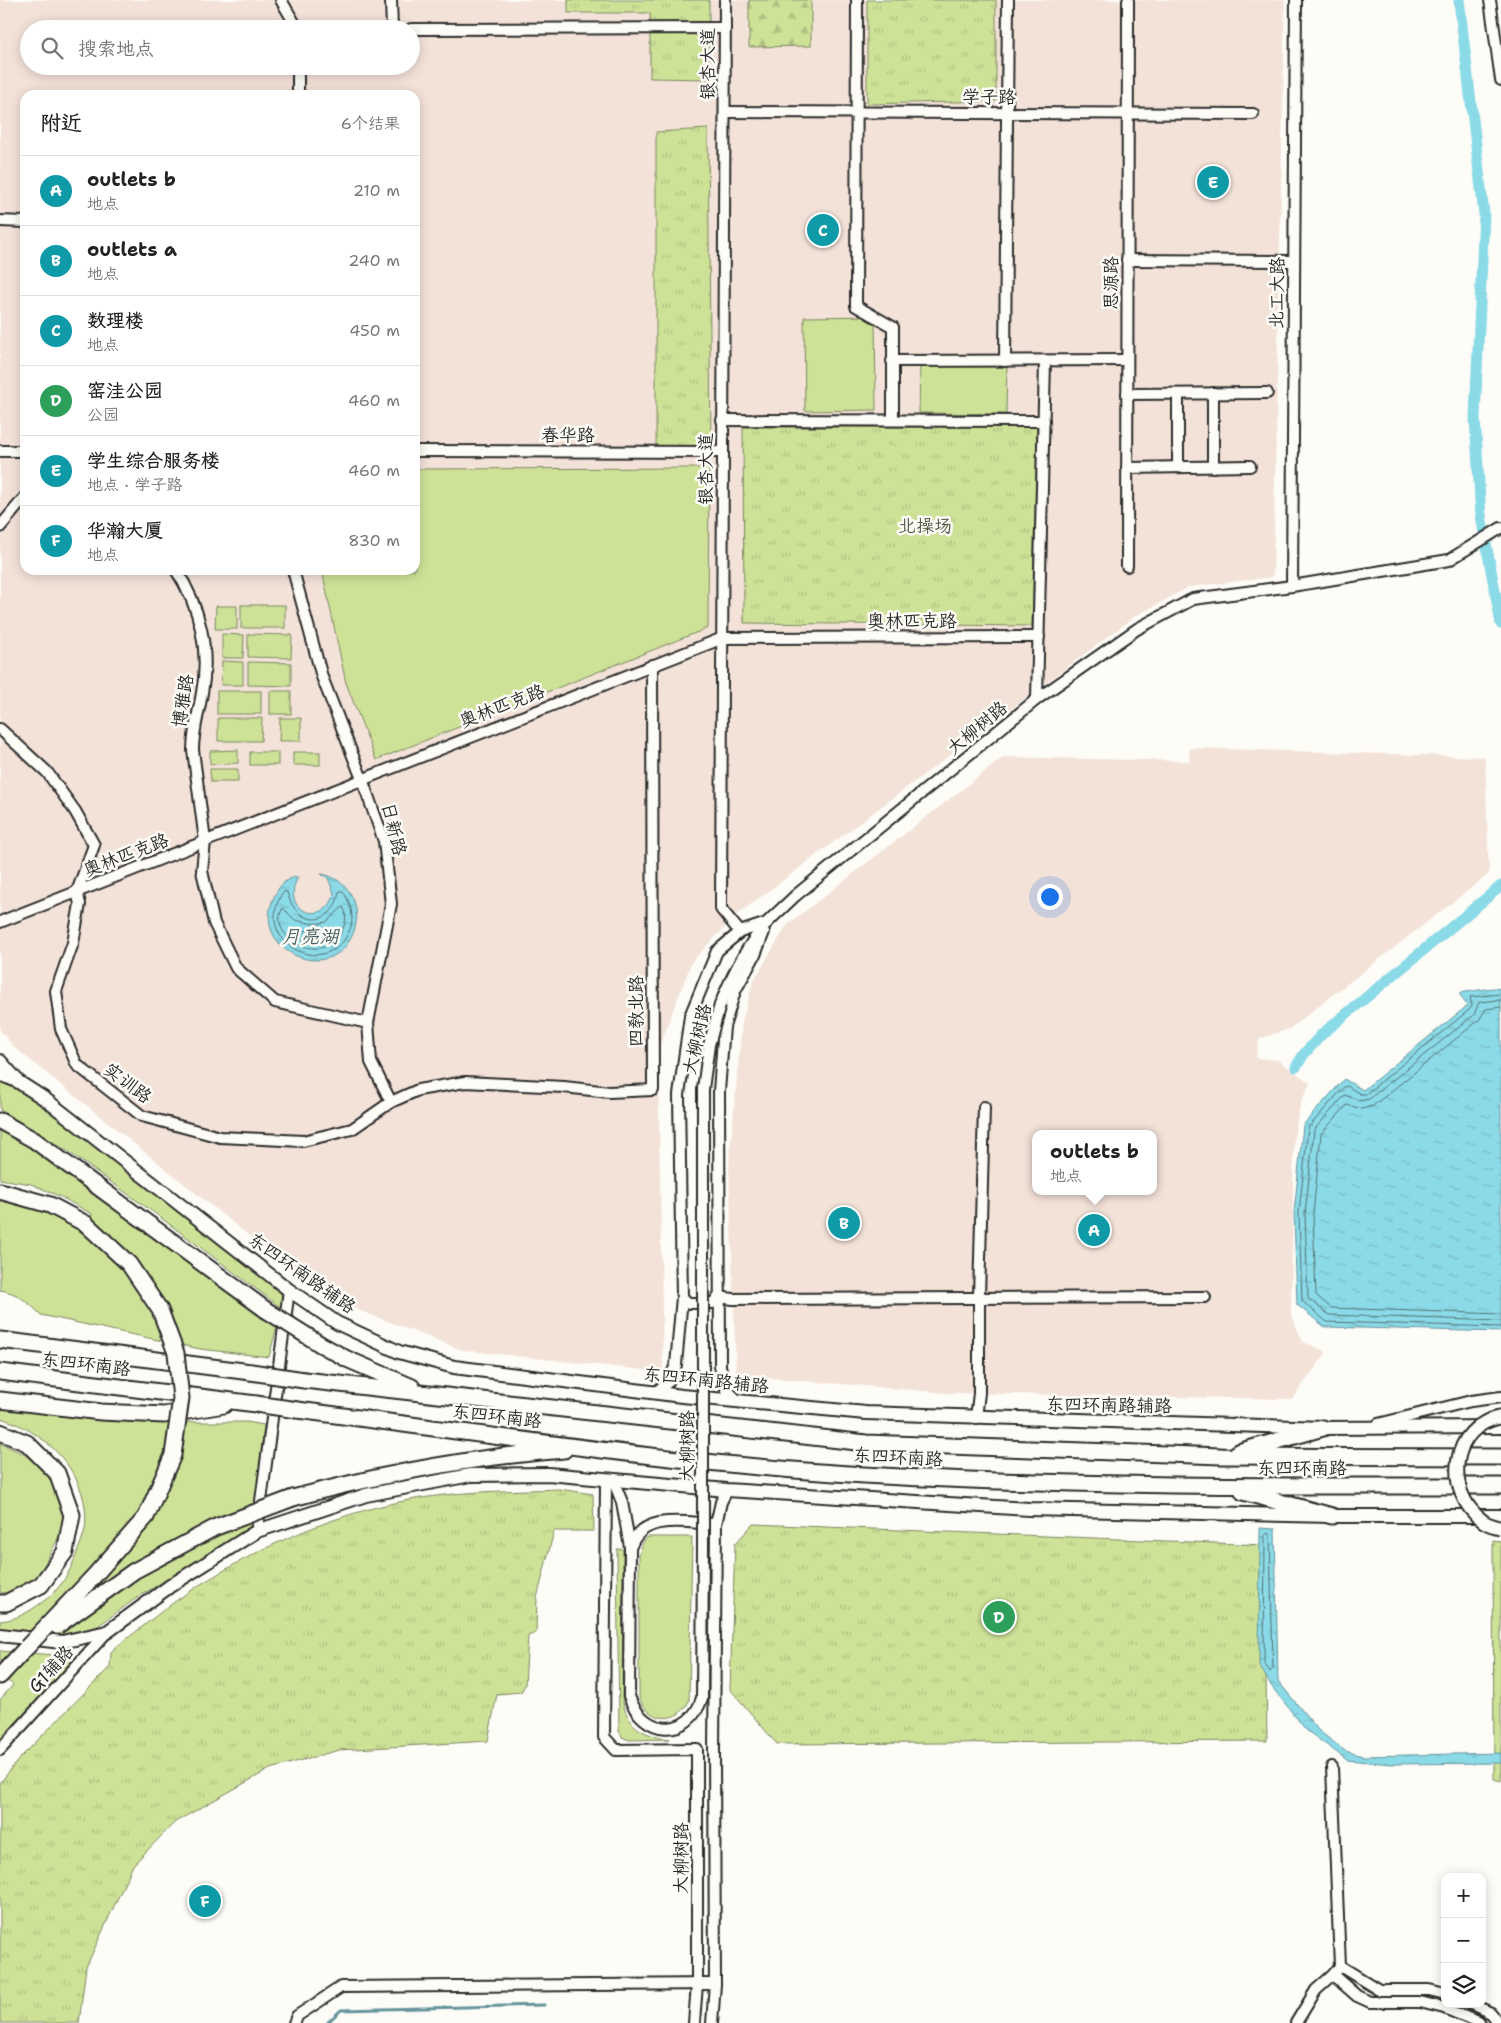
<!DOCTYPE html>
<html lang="zh">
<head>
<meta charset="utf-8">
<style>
  :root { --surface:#fff; --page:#f6f6f6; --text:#222; --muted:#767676; --line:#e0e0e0; --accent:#7c3aed }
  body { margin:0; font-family:"Shantell Sans","LXGW WenKai TC",sans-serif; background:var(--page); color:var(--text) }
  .controls { position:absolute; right:15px; bottom:15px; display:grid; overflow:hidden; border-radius:10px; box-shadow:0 2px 12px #0003 }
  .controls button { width:45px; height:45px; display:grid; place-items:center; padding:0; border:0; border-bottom:1px solid var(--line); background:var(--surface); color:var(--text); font:25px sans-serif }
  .you { position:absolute; left:1049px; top:896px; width:18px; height:18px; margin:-12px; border:4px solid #fff; border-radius:50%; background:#1a73e8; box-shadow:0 0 0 8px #1a73e833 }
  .badge { display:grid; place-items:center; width:32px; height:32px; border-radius:50%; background:var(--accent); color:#fff; font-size:16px; font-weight:700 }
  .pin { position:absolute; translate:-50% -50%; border:2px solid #fff; box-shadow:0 1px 5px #0006 }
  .popup { position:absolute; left:1032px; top:1130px; width:125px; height:65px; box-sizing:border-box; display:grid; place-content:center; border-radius:10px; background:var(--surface); filter:drop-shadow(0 1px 4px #0005); font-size:16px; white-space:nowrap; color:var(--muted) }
  .popup b { font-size:19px; color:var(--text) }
  .popup::after { content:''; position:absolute; left:50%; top:100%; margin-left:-10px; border:10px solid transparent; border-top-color:var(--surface) }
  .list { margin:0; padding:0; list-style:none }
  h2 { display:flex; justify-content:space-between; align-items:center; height:65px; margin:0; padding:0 20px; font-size:21px }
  h2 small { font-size:16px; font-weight:400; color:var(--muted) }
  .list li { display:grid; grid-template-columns:32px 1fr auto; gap:15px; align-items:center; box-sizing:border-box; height:70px; padding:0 20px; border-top:1px solid var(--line) }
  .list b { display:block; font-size:19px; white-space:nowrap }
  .list p { margin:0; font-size:16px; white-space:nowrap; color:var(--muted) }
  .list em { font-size:16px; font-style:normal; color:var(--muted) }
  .icon { flex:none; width:28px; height:28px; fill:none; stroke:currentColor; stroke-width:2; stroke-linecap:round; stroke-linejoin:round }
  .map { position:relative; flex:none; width:1501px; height:2023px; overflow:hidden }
  .search { position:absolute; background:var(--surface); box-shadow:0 2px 12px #0003; left:20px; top:20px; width:400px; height:55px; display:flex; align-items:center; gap:12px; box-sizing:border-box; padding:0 18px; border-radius:28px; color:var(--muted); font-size:19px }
  .panel { position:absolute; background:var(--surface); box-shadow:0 2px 12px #0003; left:20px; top:90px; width:400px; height:485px; border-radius:15px }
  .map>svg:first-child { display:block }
  .built { fill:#f3e2d8; fill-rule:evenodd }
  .green { fill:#cde297; stroke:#7c8661 }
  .forest { fill:url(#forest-firs); stroke:#7c8661 }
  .park { fill:url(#park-tufts); stroke:#7c8661 }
  .water { fill:url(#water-ripples); stroke:#65949c }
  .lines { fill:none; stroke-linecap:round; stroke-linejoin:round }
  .shore { stroke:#517176; stroke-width:1 }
  .stream { stroke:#65949c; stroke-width:3 }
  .canal { stroke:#8bdae7; stroke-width:11 }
  .minor-casing { stroke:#2b2b2b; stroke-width:14 }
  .major-casing { stroke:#2b2b2b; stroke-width:16 }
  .highway-casing { stroke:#2b2b2b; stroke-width:19 }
  .minor { stroke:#fdfcf7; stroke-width:10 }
  .major { stroke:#fdfcf7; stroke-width:12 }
  .highway { stroke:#fdfcf7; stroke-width:15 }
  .minor-bridge-casing { stroke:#2b2b2b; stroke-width:14; stroke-linecap:butt }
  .major-bridge-casing { stroke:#2b2b2b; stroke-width:16; stroke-linecap:butt }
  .highway-bridge-casing { stroke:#2b2b2b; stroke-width:19; stroke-linecap:butt }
  .minor-bridge { stroke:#fdfcf7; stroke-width:10 }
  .major-bridge { stroke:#fdfcf7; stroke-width:12 }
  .highway-bridge { stroke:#fdfcf7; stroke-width:15 }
  .labels { text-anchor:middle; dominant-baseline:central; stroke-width:5; stroke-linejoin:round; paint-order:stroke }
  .street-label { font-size:18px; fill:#2b2b2b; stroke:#fdfcf7 }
  .park-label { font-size:18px; fill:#545946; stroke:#fdfcf7 }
  .water-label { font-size:19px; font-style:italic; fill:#486063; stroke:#fdfcf7 }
</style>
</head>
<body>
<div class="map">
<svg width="1501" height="2023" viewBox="0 0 1501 2023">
  <defs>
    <pattern id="forest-firs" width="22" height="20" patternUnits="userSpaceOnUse" patternTransform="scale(1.25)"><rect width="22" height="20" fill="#cde297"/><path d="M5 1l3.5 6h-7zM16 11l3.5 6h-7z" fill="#b0c282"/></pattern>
    <pattern id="park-tufts" width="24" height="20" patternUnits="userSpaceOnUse" patternTransform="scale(1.25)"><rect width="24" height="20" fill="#cde297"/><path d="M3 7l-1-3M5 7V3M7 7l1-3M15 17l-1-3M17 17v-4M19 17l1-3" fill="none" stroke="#b0c282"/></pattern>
    <pattern id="water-ripples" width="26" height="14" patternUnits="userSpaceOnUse" patternTransform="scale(1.25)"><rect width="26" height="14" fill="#8bdae7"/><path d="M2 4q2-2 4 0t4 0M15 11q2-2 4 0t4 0" fill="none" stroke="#78bbc6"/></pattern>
  </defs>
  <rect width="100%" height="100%" fill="#fdfcf7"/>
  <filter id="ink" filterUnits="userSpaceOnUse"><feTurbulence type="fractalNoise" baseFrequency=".02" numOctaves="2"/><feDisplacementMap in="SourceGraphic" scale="10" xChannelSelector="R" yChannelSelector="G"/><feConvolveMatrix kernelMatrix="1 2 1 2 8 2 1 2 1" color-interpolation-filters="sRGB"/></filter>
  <g filter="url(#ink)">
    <g class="built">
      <path d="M0 0H1285L1273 577 1189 587 1134 617 738 914 692 961 658 1050 663 1372 462 1350 325 1297 14 1047 0 1030ZM29 29H411V66H29ZM25 95H415V570H25Z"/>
      <path d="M1190 748 1485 757 1489 874 1289 1029 1259 1039 1256 1058 1278 1060 1310 1083 1300 1105 1294 1137 1291 1314 1303 1342 1327 1352 1292 1399 947 1393 736 1375 729 1165 742 1022 753 982 787 925 1004 757 1189 761ZM1035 1134H1153V1191H1035Z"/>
    </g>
    <g class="green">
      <path d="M875 316 876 410 805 411 804 317Z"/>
      <path d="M920 365 1007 366 1006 414 919 413Z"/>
      <path d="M709 468 708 628 376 760 346 683 322 570H415V469Z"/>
      <rect x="241" y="605" width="44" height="23"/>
      <path d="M216 606H237V629H215Z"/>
      <path d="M222 634 244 635 243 658H222Z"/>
      <path d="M248 634 292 635 291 658 248 657Z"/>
      <path d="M222 661 243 662V685H221Z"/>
      <path d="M248 662 291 663V686L248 685Z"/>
      <rect x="217" y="691" width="44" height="23"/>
      <rect x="270" y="691" width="21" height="23"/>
      <path d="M218 718H262L261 741H218Z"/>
      <path d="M280 718H301V741H279Z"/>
      <path d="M238 750V763L210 764V751Z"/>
      <rect x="250" y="752" width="28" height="13"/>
      <rect x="293" y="752" width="27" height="13"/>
      <path d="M210 769H238V782H211Z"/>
      <path d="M0 1081 23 1089 206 1231 281 1292 283 1309 153 1212 66 1150 0 1110Z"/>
      <path d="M0 1130 33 1145 234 1297 277 1326 269 1357 200 1349 41 1315C29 1303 17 1292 0 1290V1197L34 1208 84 1230 92 1214 61 1197 31 1184 0 1179Z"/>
      <path d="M0 1403 156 1422H247L264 1425 256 1502 249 1529 138 1597 91 1631 74 1636 0 1629V1621C16 1620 29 1612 41 1603 59 1591 69 1575 76 1555 79 1547 83 1538 85 1529 92 1477 47 1431 0 1418Z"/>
      <path d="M0 1443 24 1454 48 1473 61 1497 64 1527 38 1577 15 1592 0 1593Z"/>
      <path d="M648 1537H692L689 1701C678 1725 649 1722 639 1698V1555L643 1542Z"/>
      <path d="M617 1549H623L622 1697C626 1726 641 1735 670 1739L629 1740 622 1737 619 1731Z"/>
      <path d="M0 1651 70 1656 75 1660 0 1739V1700L13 1685 0 1674Z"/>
    </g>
    <path class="forest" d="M749 0H811V46L749 47Z"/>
    <g class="park">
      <path d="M568 0H709V79L650 78V13H568Z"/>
      <path d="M867 0H996V101L867 104Z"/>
      <path d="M708 129 711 446 656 447V132Z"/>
      <path d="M743 427H1037L1032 626 744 623Z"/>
      <path d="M559 1489 593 1494 594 1531H554L537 1598 536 1633 528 1636 525 1685 521 1692 497 1694 488 1741 339 1750 270 1769 175 1822 133 1865 86 1967 79 2023H0V1783L19 1759 110 1667 111 1652 116 1647C143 1627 169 1604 198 1586 260 1547 331 1515 404 1501 455 1491 507 1491 559 1489Z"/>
      <path d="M753 1524 1264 1545 1267 1741 777 1744 730 1689 735 1544Z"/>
      <path d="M1493 1540 1501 1541V1781L1494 1779Z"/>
    </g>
    <g class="water">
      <path d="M321 874C348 878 363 906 354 931 334 989 246 951 275 895 280 885 286 878 298 877 278 914 329 927 334 893L328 878Z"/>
      <path d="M1493 988 1501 989V1332L1325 1327 1297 1305 1294 1213 1303 1125 1344 1079 1363 1090 1467 1006 1459 993Z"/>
      <path d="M1260 1528 1275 1529 1278 1681 1319 1731 1345 1751 1363 1756 1501 1753V1763L1392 1764 1347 1760 1306 1730 1272 1687 1259 1665Z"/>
    </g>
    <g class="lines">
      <g class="shore">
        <path d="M342 891C350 900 354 914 351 926 333 983 249 946 283 892H287C296 928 334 928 339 892Z"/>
        <path d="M343 907C347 913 346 920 344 926 328 972 264 937 283 908L295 920 314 924 326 922Z"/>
        <path d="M296 929 314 932 330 929 332 932C323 944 303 945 294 932Z"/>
        <path d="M1501 994 1470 997 1472 1006 1469 1010 1366 1094H1360L1347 1086 1344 1087 1308 1128 1299 1213 1302 1301 1327 1322 1501 1327"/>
        <path d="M1501 1000 1479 1002 1474 1015 1369 1099 1360 1101 1345 1095 1314 1130 1305 1214 1308 1298 1329 1315 1501 1321"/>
        <path d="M1501 1007 1486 1009 1479 1020 1373 1106 1362 1109 1347 1105 1321 1134 1313 1214 1316 1295 1331 1308 1501 1314"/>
        <path d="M1268 1533 1270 1536 1273 1669 1270 1672 1264 1663 1265 1536Z"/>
      </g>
      <path class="stream" d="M327 2023 341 2010 544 2005"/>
      <g class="canal">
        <path d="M1459 0 1484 214 1475 417 1481 516 1501 624"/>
        <path d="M1296 1067 1304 1054 1322 1034 1501 886"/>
      </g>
      <defs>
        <g id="minor">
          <path d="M281 0 298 29"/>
          <path d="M391 0 392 29"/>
          <path d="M725 0 721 909 740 932"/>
          <path d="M857 0 856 306 893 327V419"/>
          <path d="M1490 0 1501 80"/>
          <path d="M411 29 725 28"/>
          <path d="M298 66V95"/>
          <path d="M725 112 1253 114"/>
          <path d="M0 221 25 222"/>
          <path d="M1127 260 1294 261"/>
          <path d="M892 361 1127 360"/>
          <path d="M1005 361 1008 0"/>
          <path d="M1127 394 1267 393"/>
          <path d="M1178 394V467"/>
          <path d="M722 420 1044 421"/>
          <path d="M0 451H25"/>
          <path d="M415 451 722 452"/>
          <path d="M1213 467V393"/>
          <path d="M1127 468 1250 466"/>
          <path d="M0 527 25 497"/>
          <path d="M1127 566 1128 0"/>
          <path d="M176 570C200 606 210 650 202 693 199 712 193 730 193 750L205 841 202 871 214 923 236 968 275 1002 368 1023"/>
          <path d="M293 570 322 677 362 779 384 841 391 904 368 1023 371 1062 391 1102"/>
          <path d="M1292 586 1296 0"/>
          <path d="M1037 699 1045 361"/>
          <path d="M0 729 47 772 75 811 94 845 77 892 80 904 73 943 56 991 61 1029 77 1065 142 1116 220 1137 303 1141 352 1129 391 1102 418 1090 465 1082 564 1087 609 1092 653 1090 652 665"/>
          <path d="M0 922 723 638 1039 637"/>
          <path d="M720 1005C731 977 744 950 764 926 773 916 785 906 795 896L1037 699 1137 629 1193 599 1292 586 1449 560 1501 528"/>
          <path d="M682 1297 688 1303H713L719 1297"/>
          <path d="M719 1297 733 1299 1205 1297"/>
          <path d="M655 1393 668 1382 676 1365 682 1297 679 1095 690 1016 717 951 740 932 767 923"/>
          <path d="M739 1402 726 1389 720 1366 719 1091 724 1027 735 991 755 955 764 932"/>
          <path d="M976 1418 979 1393V1297L984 1107"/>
          <path d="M1378 1424 1471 1401 1501 1397"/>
          <path d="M606 1479 604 1737 616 1750 697 1749V1984L694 2023"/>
          <path d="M613 1480 622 1502 630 1547 629 1696C642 1736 689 1740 702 1698L703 1546"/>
          <path d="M257 1531 289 1290"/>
          <path d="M631 1546C643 1512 688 1523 716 1524"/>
          <path d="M0 1750 107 1632"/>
          <path d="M1340 1966 1379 1990H1429L1445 1994"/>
          <path d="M1333 1975 1357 1996 1370 2002H1420L1444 2008 1480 2023"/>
          <path d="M1471 2004 1491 2013 1499 2023"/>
          <path d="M294 2023 297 2016 341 1987 715 1984"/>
          <path d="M712 2023 715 1984 714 1749 716 1524 721 1502 727 1490"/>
          <path d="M1296 2023 1316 1990 1333 1975 1340 1966 1332 1767"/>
        </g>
        <g id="major">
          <path d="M0 1061 16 1079"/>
          <path d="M0 1074 17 1081 45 1099 289 1290 337 1323 399 1352 454 1367 682 1396 866 1413 1323 1428 1501 1427"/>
          <path d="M0 1635 62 1642 107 1632 170 1586 257 1531 366 1495 471 1475 548 1474 727 1490 1029 1509 1332 1516H1501"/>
        </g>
        <g id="highway">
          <path d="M0 1121 34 1140 266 1310"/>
          <path d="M0 1191 50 1205 86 1224"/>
          <path d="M0 1340 251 1372"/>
          <path d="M320 1344 347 1359 412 1387"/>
          <path d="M0 1372 256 1404"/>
          <path d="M304 1380 866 1443 1221 1456 1501 1457"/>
          <path d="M0 1400 101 1412 164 1415 224 1405"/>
          <path d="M297 1410C486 1434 674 1464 864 1475 1076 1487 1289 1486 1501 1486"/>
          <path d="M0 1432 27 1443 57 1473 72 1515 65 1552 41 1585 6 1603H0"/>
          <path d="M1238 1452 1323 1428"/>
          <path d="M1243 1492 1332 1516"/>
          <path d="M293 1498C382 1474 471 1457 564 1450"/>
          <path d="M0 1676 27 1647"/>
        </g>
      </defs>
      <use href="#minor" class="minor-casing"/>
      <use href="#major" class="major-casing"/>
      <use href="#highway" class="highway-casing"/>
      <use href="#minor" class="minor"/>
      <use href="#major" class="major"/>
      <use href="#highway" class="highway"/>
      <defs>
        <path id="minor-bridge" d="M703 1546V1089L709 1045 720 1005"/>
        <path id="major-bridge" d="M1501 1417C1450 1426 1443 1492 1483 1521 1488 1525 1495 1526 1501 1528"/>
        <g id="highway-bridge">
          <path d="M266 1310 320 1344"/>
          <path d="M251 1372 304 1380"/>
          <path d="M256 1404 297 1410"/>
          <path d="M57 1626 134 1571 216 1527 293 1498"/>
          <path d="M27 1647 94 1576 146 1517 173 1455 181 1398 176 1353 160 1310 129 1264 86 1224"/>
        </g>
      </defs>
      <use href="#minor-bridge" class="minor-bridge-casing"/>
      <use href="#major-bridge" class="major-bridge-casing"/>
      <use href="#highway-bridge" class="highway-bridge-casing"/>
      <use href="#minor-bridge" class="minor-bridge"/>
      <use href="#major-bridge" class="major-bridge"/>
      <use href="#highway-bridge" class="highway-bridge"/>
    </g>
  </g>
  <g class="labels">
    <g class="street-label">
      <text transform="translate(708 64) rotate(-90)">银杏大道</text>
      <text x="989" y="97">学子路</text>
      <text transform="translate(1111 283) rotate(-90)">思源路</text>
      <text transform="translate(1277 293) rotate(-89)">北工大路</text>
      <text x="568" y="435">春华路</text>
      <text transform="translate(706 469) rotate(-90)">银杏大道</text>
      <text x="912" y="621">奥林匹克路</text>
      <text transform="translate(183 701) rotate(-81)">博雅路</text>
      <text transform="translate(502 706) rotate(-21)">奥林匹克路</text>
      <text transform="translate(977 728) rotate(-40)">大柳树路</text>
      <text transform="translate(394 829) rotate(76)">日新路</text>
      <text transform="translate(126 855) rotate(-21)">奥林匹克路</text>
      <text transform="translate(636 1011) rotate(-90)">四教北路</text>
      <text transform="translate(697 1039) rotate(-77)">大柳树路</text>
      <text transform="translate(128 1083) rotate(37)">实训路</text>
      <text transform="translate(302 1273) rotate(35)">东四环南路辅路</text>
      <text transform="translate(86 1364) rotate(7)">东四环南路</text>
      <text transform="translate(706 1380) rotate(6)">东四环南路辅路</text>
      <text transform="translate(1109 1405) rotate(1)">东四环南路辅路</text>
      <text transform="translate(497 1416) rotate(7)">东四环南路</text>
      <text transform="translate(687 1446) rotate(-90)">大柳树路</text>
      <text transform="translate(898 1457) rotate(3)">东四环南路</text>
      <text x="1302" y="1468">东四环南路</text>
      <text transform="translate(51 1669) rotate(-48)">G1辅路</text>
      <text transform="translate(681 1858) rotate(-90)">大柳树路</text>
    </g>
    <g class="park-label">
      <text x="925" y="526">北操场</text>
    </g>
    <g class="water-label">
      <text x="310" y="936">月亮湖</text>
    </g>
  </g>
</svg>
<div class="controls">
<button>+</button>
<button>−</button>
<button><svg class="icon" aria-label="layers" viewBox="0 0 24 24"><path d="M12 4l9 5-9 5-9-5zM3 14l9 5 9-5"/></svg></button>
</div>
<div class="you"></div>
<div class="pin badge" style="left:1094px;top:1230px;background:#0f9aa8">A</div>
<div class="popup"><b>outlets b</b>地点</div>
<div class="pin badge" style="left:844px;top:1223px;background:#0f9aa8">B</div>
<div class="pin badge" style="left:823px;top:230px;background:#0f9aa8">C</div>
<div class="pin badge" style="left:999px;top:1617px;background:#2e9e5b">D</div>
<div class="pin badge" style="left:1213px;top:182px;background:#0f9aa8">E</div>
<div class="pin badge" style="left:205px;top:1901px;background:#0f9aa8">F</div>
<div class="search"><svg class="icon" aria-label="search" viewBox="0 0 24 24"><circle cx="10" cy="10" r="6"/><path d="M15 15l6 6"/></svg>搜索地点</div>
<section class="panel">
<h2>附近<small>6个结果</small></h2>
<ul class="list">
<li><span class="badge" style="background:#0f9aa8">A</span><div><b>outlets b</b><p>地点</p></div><em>210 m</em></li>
<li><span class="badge" style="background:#0f9aa8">B</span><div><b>outlets a</b><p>地点</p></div><em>240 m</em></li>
<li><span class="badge" style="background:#0f9aa8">C</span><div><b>数理楼</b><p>地点</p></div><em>450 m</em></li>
<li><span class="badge" style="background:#2e9e5b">D</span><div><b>窑洼公园</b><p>公园</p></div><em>460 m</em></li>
<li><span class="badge" style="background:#0f9aa8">E</span><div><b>学生综合服务楼</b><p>地点 · 学子路</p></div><em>460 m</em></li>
<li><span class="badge" style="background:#0f9aa8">F</span><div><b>华瀚大厦</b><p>地点</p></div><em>830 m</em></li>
</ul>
</section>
</div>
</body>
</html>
